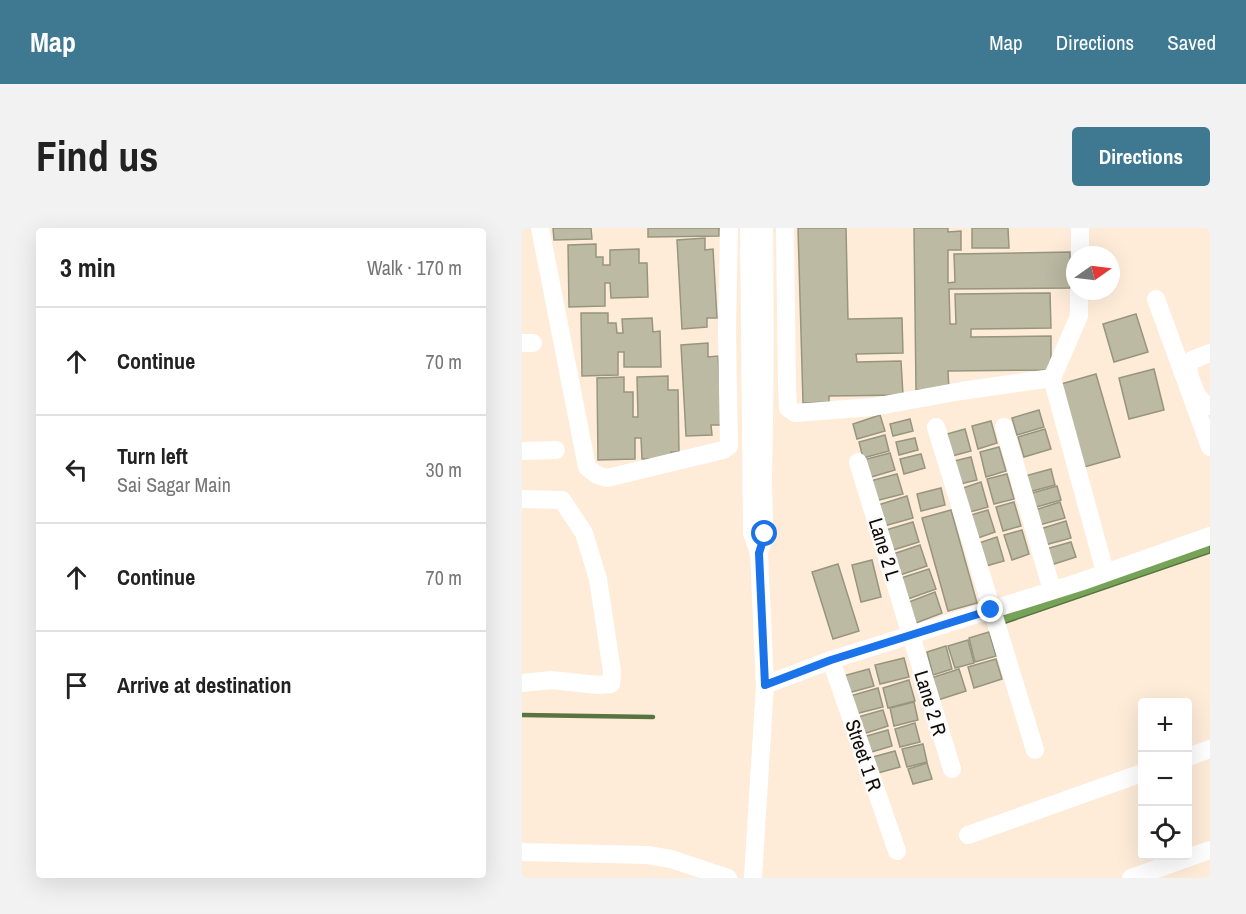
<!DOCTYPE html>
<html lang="en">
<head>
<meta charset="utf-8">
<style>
  :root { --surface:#fff; --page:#f2f2f2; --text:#222; --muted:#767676; --line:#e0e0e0; --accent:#3e7891 }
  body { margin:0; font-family:"Archivo Narrow",sans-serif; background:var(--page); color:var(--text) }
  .controls { position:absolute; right:18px; bottom:18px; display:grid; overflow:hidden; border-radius:6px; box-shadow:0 6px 24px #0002 }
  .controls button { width:54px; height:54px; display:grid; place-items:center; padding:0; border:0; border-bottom:2px solid var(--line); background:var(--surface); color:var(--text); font:30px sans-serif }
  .compass { position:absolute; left:544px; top:18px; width:54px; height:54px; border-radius:50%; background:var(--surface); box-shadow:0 6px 24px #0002; rotate:76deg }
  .stop { position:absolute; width:18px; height:18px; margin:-14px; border:4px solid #1a73e8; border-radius:50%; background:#fff }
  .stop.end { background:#1a73e8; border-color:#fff; box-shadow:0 2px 6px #0008 }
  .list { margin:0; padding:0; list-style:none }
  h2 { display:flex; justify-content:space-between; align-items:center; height:78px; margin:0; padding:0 24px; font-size:26px }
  h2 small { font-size:20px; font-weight:400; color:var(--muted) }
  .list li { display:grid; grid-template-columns:39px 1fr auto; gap:18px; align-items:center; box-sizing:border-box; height:108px; padding:0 24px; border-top:2px solid var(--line) }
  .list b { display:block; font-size:22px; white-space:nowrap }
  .list p { margin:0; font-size:20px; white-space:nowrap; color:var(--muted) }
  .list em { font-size:20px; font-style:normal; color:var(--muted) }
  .icon { flex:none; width:33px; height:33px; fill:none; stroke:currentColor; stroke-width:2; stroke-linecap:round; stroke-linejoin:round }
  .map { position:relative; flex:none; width:688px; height:650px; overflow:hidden; border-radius:6px }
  header { display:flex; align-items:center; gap:36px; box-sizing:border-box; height:84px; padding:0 30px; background:var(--accent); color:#fff }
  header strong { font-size:28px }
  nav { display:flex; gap:33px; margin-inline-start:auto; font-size:21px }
  .intro { display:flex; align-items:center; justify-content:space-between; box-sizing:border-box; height:144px; padding:0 36px }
  h1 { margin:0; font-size:42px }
  .button { padding:15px 27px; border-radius:6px; background:var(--accent); color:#fff; font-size:21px; font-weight:700 }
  main { display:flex; gap:36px; padding:0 36px }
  aside { flex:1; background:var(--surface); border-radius:6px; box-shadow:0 6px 24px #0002 }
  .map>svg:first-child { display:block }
  .water { fill:#77a358; stroke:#58753f; stroke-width:1.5 }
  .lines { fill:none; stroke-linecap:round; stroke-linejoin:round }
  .stream { stroke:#58753f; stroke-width:4.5 }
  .building { fill:#bcbaa3; stroke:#97957f; stroke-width:1.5 }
  .minor { stroke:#fff; stroke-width:18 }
  .route { stroke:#1a73e8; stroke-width:8 }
  .labels { text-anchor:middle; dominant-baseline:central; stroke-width:5; stroke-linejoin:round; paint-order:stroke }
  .street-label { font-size:20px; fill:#110b06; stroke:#fcfcfc }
</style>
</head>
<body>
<header>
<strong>Map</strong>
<nav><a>Map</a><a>Directions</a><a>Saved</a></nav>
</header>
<div class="intro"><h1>Find us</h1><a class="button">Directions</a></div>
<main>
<aside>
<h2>3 min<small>Walk · 170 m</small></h2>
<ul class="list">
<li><svg class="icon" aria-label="ahead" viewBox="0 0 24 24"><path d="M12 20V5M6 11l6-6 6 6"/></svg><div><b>Continue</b></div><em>70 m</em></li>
<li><svg class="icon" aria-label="left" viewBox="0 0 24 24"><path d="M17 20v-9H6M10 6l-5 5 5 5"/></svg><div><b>Turn left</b><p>Sai Sagar Main</p></div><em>30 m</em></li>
<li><svg class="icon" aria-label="ahead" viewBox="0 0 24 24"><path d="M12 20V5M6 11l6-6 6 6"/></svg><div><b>Continue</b></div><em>70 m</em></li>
<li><svg class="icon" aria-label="arrive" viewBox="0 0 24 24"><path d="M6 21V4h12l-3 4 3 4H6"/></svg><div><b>Arrive at destination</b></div></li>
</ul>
</aside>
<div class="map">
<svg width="688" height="650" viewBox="0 0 688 650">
  <rect width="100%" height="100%" fill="#feecd9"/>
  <path class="water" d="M688 316V325L481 396 478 388Z"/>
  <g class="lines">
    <path class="stream" d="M0 487 131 489"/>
  </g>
  <g class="building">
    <path d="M31 0H69L70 11 32 12Z"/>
    <path d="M126 0H205H197V8L126 9Z"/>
    <path d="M276 0H324L326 91 380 90 381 125 334 126 335 134 379 133 381 167 307 168V174L281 175Z"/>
    <path d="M392 0H426V4L439 3V22H426V55L433 54 432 26 548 24V60L427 61 428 96H434L433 66 528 65 529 100 449 101V109L529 108V142L426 143 427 162H394Z"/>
    <path d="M450 0H486L487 20H450Z"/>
    <path d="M183 10V22L191 21 195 90H185V99L160 101 155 12Z"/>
    <path d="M74 16V29H81V37H88V22L117 21V35H125L126 69 89 70 88 55H83V78L47 79 46 17Z"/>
    <path d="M59 85H86V95H94L95 105H101L100 91 130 90 131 104 138 103 139 139H102V124H96V147L60 148Z"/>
    <path d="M614 86 626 124 592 134 581 96Z"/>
    <path d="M186 115V129L196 128 200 197H189L190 207 164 208 159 117Z"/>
    <path d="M632 141 642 182 607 191 597 150Z"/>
    <path d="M574 146 598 229 562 239 539 156Z"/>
    <path d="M146 148V162H156L157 224H149V231H120L119 210H113V231L76 232 75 150 102 149V164H111V189H116L115 149Z"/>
    <path d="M517 182 522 199 495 207 490 190Z"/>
    <path d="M358 187 363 203 335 211 331 196Z"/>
    <path d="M388 191 391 203 371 208 368 196Z"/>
    <path d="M469 193 475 215 456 221 450 198Z"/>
    <path d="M443 201 449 223 430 228 425 206Z"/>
    <path d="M523 201 529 221 502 229 496 209Z"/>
    <path d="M363 207 367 223 341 230 337 214Z"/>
    <path d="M393 210 396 222 377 227 374 214Z"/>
    <path d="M477 219 484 243 464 249 458 224Z"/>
    <path d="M368 225 373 242 346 250 341 232Z"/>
    <path d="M399 226 403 240 382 246 378 231Z"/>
    <path d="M449 229 455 252 438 256 432 233Z"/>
    <path d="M529 241 533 257 507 264 503 248Z"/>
    <path d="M375 246 381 266 353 273 348 253Z"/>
    <path d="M485 246 492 271 472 276 465 251Z"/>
    <path d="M459 254 466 279 448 284 441 260Z"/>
    <path d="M535 258 539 272 511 280 507 266Z"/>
    <path d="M419 260 423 277 399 283 395 266Z"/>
    <path d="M385 268 391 290 362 298 356 277Z"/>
    <path d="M492 274 499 298 481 303 474 279Z"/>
    <path d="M538 274 543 290 517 297 513 282Z"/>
    <path d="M429 282 455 375 426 383 400 290Z"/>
    <path d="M466 282 473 304 456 310 449 287Z"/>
    <path d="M544 293 549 310 523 317 518 301Z"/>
    <path d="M391 294 397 314 371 322 364 302Z"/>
    <path d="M500 302 507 326 490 332 482 307Z"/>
    <path d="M475 309 482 333 464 338 457 315Z"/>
    <path d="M549 314 554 329 529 337 524 321Z"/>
    <path d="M398 317 405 338 378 347 371 326Z"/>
    <path d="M350 332 359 369 339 374 330 337Z"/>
    <path d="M316 336 337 403 311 411 290 344Z"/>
    <path d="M407 341 414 361 386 371 379 350Z"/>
    <path d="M413 364 420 385 394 395 387 374Z"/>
    <path d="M467 404 474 428 453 434 447 410Z"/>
    <path d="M446 412 452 435 433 440 426 418Z"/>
    <path d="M424 418 430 441 411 447 405 424Z"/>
    <path d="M382 430 387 449 358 456 353 437Z"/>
    <path d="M474 431 480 451 452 460 446 439Z"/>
    <path d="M347 441 352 458 326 465 321 448Z"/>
    <path d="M437 441 444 463 416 472 409 450Z"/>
    <path d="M387 452 393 473 366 480 361 460Z"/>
    <path d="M356 460 361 479 333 486 328 468Z"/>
    <path d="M392 474 396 492 372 498 368 480Z"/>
    <path d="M361 482 366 498 341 506 336 489Z"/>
    <path d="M393 495 398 514 378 519 373 501Z"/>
    <path d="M366 502 370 518 346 525 341 509Z"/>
    <path d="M401 516 405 534 385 539 380 521Z"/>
    <path d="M373 523 378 539 352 546 347 530Z"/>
    <path d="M405 535 410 551 391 556 386 541Z"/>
  </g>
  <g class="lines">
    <g class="minor">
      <path d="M18 0 65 239 75 247 85 250 201 222 207 218 205 102 207 0"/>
      <path d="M227 0 230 305 237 325 243 457 231 650"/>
      <path d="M263 0 265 160 266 180 273 185 351 179 439 163 530 150 557 88V63"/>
      <path d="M558 27V0"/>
      <path d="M634 71 688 219"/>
      <path d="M0 115H11"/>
      <path d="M688 125 670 132 666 137C667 150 675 175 688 178"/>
      <path d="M530 150 583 344"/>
      <path d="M414 199 513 522"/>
      <path d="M482 199 530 362"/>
      <path d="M0 223 34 222"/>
      <path d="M336 234 430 541"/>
      <path d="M0 271 40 272 62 305 76 351 90 443 89 456 76 457 29 452 0 455"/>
      <path d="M237 325C246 297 240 277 241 248 243 165 243 83 242 0"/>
      <path d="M309 432 375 623"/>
      <path d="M243 457 309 432 558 354 688 308"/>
      <path d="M666 529 688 521"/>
      <path d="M446 607 620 545"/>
      <path d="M0 624 125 627 149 631 206 650"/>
      <path d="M609 650 688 622"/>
    </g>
  </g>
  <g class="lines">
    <path class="route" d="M243 306 237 325 243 457 309 432 469 382"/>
  </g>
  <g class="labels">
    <g class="street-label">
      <text transform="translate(363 321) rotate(73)">Lane 2 L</text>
      <text transform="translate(409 475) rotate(73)">Lane 2 R</text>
      <text transform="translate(342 527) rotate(71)">Street 1 R</text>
    </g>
  </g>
</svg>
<div class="controls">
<button>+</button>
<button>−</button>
<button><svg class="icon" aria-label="locate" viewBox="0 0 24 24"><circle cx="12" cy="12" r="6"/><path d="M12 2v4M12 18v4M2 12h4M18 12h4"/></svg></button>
</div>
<svg class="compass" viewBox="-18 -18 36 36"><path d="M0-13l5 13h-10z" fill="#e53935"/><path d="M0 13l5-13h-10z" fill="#767676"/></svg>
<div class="stop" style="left:243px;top:306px"></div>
<div class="stop end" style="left:469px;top:382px"></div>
</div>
</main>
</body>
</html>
